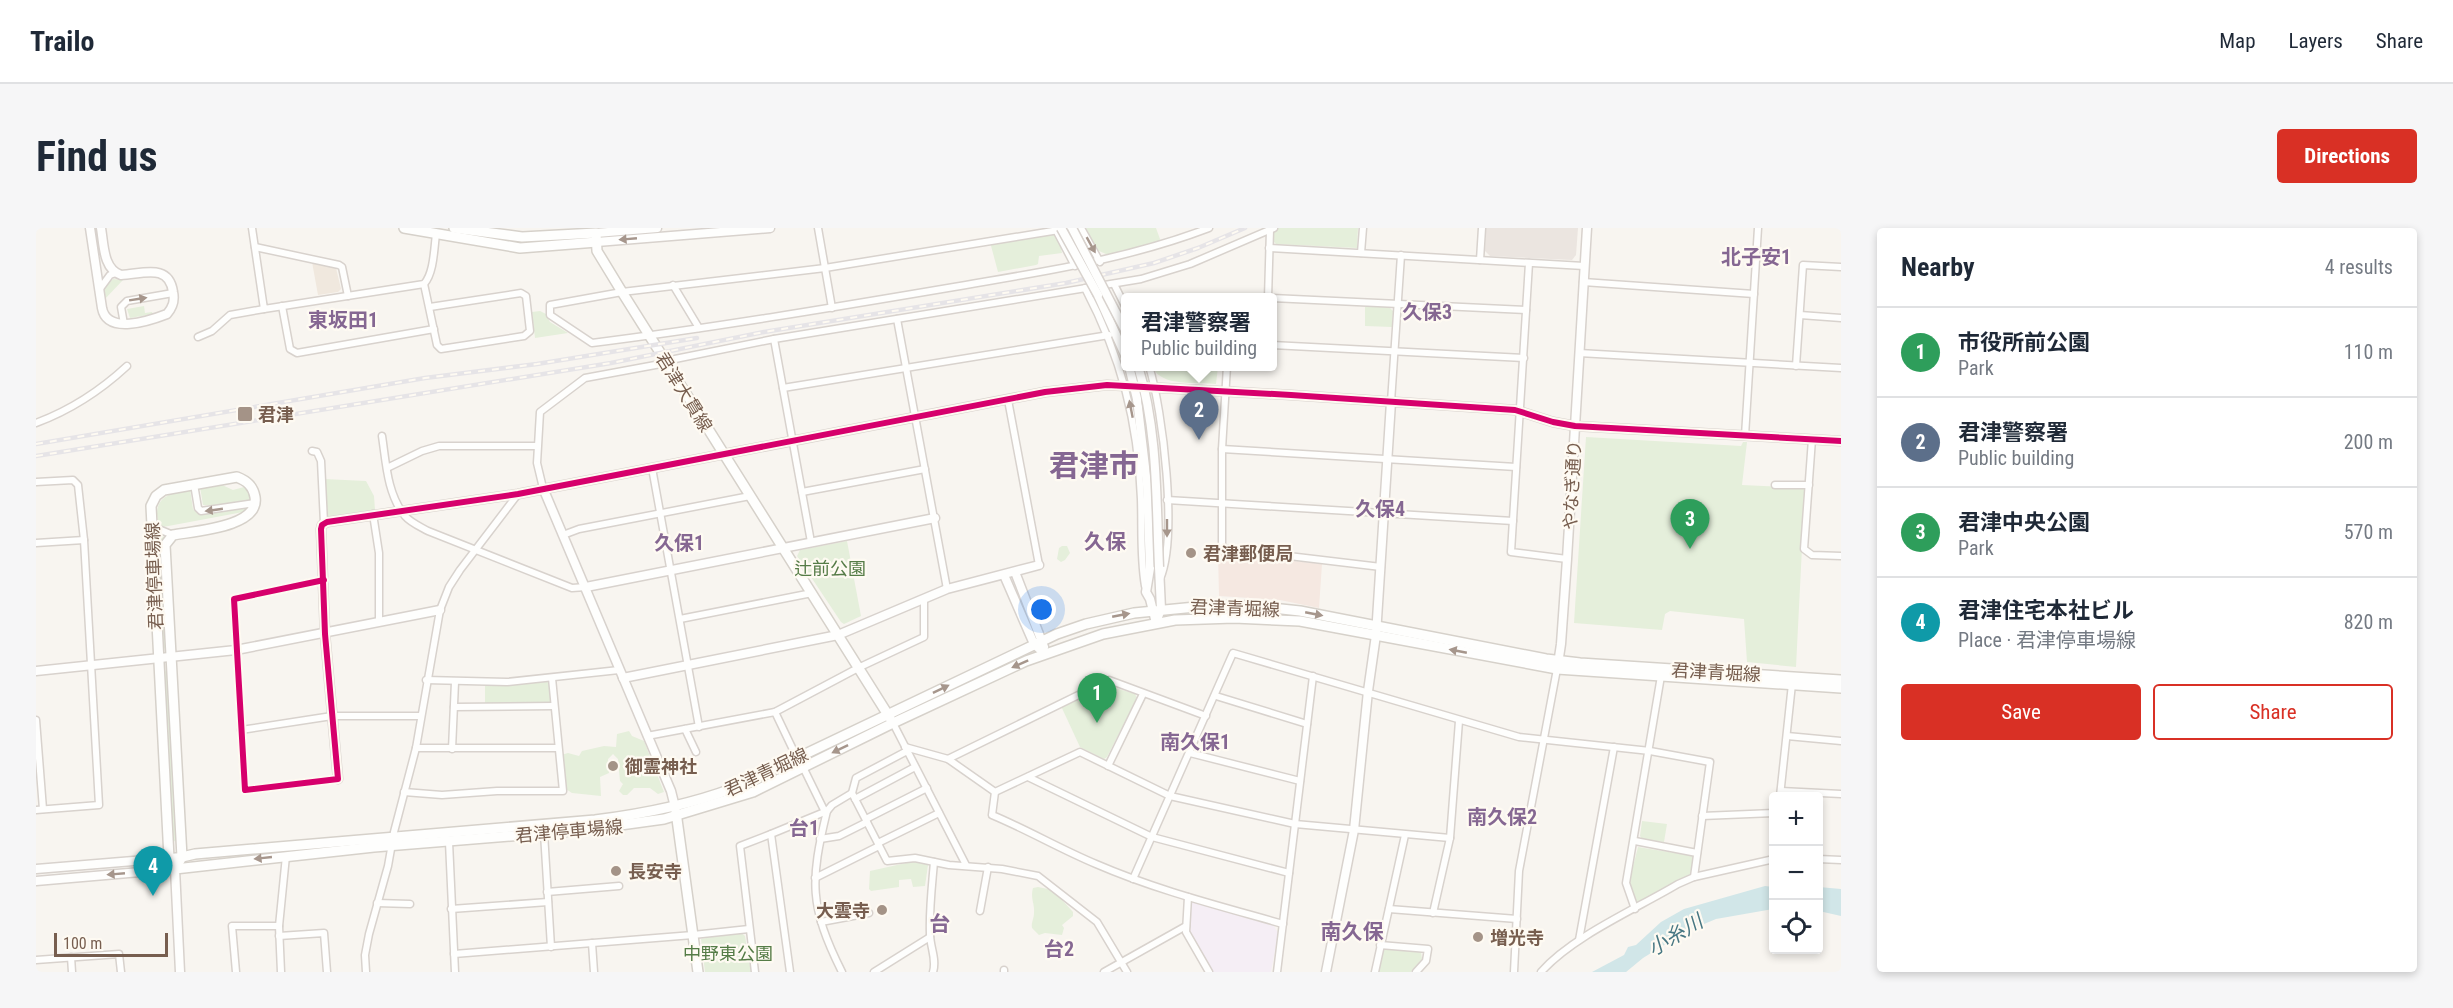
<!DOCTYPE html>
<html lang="en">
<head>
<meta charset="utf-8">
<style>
  :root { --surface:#fff; --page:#f6f6f7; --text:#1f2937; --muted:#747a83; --line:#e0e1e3; --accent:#d93025 }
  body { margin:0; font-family:"Roboto Condensed","Noto Sans JP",sans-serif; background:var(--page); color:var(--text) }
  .controls { position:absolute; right:18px; bottom:18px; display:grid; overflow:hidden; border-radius:6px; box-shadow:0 3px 9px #0003 }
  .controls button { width:54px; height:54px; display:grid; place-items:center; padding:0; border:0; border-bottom:2px solid var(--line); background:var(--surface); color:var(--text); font:30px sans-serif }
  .scale { position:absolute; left:18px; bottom:15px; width:114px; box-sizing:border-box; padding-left:6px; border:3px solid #775e4f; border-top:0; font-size:16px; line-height:21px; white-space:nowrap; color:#775e4f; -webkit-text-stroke:4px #fefaf2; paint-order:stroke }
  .you { position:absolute; left:1006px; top:382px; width:21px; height:21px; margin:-15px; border:4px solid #fff; border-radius:50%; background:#1a73e8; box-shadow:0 0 0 9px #1a73e833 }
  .badge { display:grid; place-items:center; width:39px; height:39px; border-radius:50%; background:var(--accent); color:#fff; font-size:20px; font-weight:700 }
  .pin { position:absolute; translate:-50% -50px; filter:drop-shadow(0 2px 3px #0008) }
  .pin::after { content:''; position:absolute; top:32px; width:21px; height:18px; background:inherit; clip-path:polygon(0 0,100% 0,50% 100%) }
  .popup { position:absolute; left:1085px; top:65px; width:156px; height:78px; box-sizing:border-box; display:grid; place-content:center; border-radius:6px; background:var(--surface); filter:drop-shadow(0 2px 4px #0005); font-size:20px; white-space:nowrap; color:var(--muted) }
  .popup b { font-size:22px; color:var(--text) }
  .popup::after { content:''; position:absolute; left:50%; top:100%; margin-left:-12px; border:12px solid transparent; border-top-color:var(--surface) }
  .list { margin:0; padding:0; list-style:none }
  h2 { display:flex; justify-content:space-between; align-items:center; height:78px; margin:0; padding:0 24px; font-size:26px }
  h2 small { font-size:20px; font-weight:400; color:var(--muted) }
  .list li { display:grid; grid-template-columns:39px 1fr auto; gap:18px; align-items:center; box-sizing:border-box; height:90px; padding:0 24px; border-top:2px solid var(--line) }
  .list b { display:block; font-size:22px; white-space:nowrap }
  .list p { margin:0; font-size:20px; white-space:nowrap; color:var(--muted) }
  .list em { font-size:20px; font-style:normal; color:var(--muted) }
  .actions { display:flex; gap:12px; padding:18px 24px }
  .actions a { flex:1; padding:14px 0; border:2px solid var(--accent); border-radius:6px; text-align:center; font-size:21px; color:var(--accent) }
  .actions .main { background:var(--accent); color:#fff }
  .icon { flex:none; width:33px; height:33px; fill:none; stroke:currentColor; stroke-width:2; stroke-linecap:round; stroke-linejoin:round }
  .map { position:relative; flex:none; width:1805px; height:744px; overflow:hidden; border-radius:6px }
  header { display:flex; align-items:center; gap:36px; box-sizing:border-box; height:84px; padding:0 30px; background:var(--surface); border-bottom:2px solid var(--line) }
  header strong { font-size:28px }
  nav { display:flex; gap:33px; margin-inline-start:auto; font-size:21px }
  .intro { display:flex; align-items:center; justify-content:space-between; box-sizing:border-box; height:144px; padding:0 36px }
  h1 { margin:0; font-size:42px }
  .button { padding:15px 27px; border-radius:6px; background:var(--accent); color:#fff; font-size:21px; font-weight:700 }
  main { display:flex; gap:36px; padding:0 36px }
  aside { flex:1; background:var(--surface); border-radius:6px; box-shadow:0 3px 9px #0003 }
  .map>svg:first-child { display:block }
  .residential { fill:#f0e8de }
  .commercial { fill:#f5e8e1 }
  .industrial { fill:#ebe5e0 }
  .education { fill:#f5eef5 }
  .green { fill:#e5efdb }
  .water { fill:#d1e6e8 }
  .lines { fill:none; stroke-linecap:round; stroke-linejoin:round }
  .minor-casing { stroke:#d8d2cd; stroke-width:9 }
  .tertiary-casing { stroke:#d8d2cd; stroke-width:11 }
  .secondary-casing { stroke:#d6d1ca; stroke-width:12 }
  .minor { stroke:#fefefd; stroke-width:6 }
  .tertiary { stroke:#fefefd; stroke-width:8 }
  .secondary { stroke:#fefefd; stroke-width:9 }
  .rail-casing { stroke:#e6e4e7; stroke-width:4.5 }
  .rail { stroke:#fefaf2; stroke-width:2; stroke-dasharray:7; stroke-linecap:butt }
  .tertiary-bridge-casing { stroke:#d8d2cd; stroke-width:11; stroke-linecap:butt }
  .tertiary-bridge { stroke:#fefefd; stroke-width:8 }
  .cycleway-casing { stroke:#fefaf2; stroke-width:10 }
  .cycleway { stroke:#d6006c; stroke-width:6 }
  .oneway { fill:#a6968c }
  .poi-dot { fill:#a49387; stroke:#fefaf2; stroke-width:2 }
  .labels { text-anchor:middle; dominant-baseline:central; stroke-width:4.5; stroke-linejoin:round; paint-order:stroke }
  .street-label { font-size:18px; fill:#775e4f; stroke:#fefaf2 }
  .poi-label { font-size:18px; font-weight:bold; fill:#775e4f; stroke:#fefaf2; text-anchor:start }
  .park-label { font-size:18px; fill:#557c47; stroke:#fefaf2 }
  .neighbourhood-label { font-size:20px; font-weight:bold; fill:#856792; stroke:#fefaf2 }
  .water-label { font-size:20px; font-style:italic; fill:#467682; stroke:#fefaf2 }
  .quarter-label { font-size:21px; font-weight:bold; fill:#856792; stroke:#fefaf2 }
  .town-label { font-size:30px; font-weight:bold; fill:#856792; stroke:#fefaf2 }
</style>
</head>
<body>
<header>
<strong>Trailo</strong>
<nav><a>Map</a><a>Layers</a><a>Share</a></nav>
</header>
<div class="intro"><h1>Find us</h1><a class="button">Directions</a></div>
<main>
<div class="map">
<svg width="1805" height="744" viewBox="0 0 1805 744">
  <rect width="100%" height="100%" fill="#f8f5f0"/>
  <path class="residential" d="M276 34 300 40 305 61 302 64 282 67Z"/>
  <path class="commercial" d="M1182 325 1286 336 1283 380 1244 372 1183 368Z"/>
  <path class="industrial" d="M1450 0H1542L1540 27 1536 32 1454 28 1449 23Z"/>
  <path class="education" d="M1154 672 1238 698 1242 705 1235 744H1177L1153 705Z"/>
  <g class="green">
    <path d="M1050 0H1120L1124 11 1123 14 1072 27 1061 22Z"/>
    <path d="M1242 0H1322L1321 20 1240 16 1238 14 1237 3Z"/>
    <path d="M977 5H1017L1024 15 1026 25 1003 28 1002 36 1000 37 962 44 954 14 959 10Z"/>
    <path d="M77 51 87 52 68 72V60Z"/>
    <path d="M108 78 109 85 116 84 117 86 94 90 91 81Z"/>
    <path d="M1329 79H1353L1357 83 1356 99 1329 98Z"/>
    <path d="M504 83 510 86 514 94 532 105 499 110 496 84Z"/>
    <path d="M1117 139H1182L1180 156C1162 154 1124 159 1117 139Z"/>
    <path d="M1550 209 1705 218 1707 214H1711L1706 257 1769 260 1760 439 1711 434 1708 391 1634 383 1629 386 1626 402 1538 395Z"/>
    <path d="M288 251 330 253 338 268 339 282 295 291 292 288Z"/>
    <path d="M184 256 197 262 208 259 213 265 214 275C207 276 172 278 167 277L164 259Z"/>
    <path d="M154 261 157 281 162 286 213 279 207 284 127 299C122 295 122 292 121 286 121 267 139 264 154 261Z"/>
    <path d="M120 306 129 309 125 318 130 418 128 421 126 420Z"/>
    <path d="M811 313 825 388 808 396 805 394 761 328 764 322Z"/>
    <path d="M1026 318H1031L1034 325 1029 332 1025 334 1021 331 1023 320Z"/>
    <path d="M128 440 132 448 140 610 139 613 136 614Z"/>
    <path d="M511 453 514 455 515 476 449 477V457Z"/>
    <path d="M1070 457 1099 466 1101 470 1071 529 1068 531 1044 519 1025 478Z"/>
    <path d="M593 503 596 508 608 513 628 564 622 566 614 560H598L591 567H587L583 563 587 556 584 553 582 531 577 526 572 531 573 545 564 549 565 568 536 565 530 561 525 527 532 525 543 528 546 523 568 518 580 519 581 506Z"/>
    <path d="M1606 593 1631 596 1628 614 1606 611 1604 608Z"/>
    <path d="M1602 619 1657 628 1656 645 1603 676 1599 674 1593 654Z"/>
    <path d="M879 633 892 637 889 658 877 659 875 651 863 652V659L835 663 833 661 834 643Z"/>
    <path d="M1002 659 1017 662 1037 684V688L1026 697 1028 700 1026 707 1009 705 1003 707 996 700C995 694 998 691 998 685 999 676 994 670 997 660Z"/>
    <path d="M704 704 709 708 715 744H669L665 711Z"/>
    <path d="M1347 721 1385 724 1386 731 1375 744H1341Z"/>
  </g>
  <g class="water">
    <path d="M1729 658 1737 659V681L1680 691 1649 704 1607 730 1590 744H1556L1588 727 1592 719 1600 717 1625 694 1648 681Z"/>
    <path d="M1783 659 1805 661V688L1783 683Z"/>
  </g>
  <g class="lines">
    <defs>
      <g id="minor">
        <path d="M216 0 228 81 388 56C398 45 398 21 400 6"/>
        <path d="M782 0 796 80"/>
        <path d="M1019 0 1039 38"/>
        <path d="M1045 0 1064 34"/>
        <path d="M1029 1 789 40 586 64 514 77V87L556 115C675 100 794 80 912 60 1003 44 1086 33 1173 0"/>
        <path d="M219 19 303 37 306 39 312 68"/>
        <path d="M1233 20 1548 38"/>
        <path d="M1325 25 1327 0"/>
        <path d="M1444 32 1446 0"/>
        <path d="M1493 35 1475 324 1531 331"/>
        <path d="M1547 54 1718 66"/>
        <path d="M388 56 401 117 405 121 488 108 494 103 490 68 485 65 394 79"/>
        <path d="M1078 56 1090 80"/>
        <path d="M637 57 663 100"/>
        <path d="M1049 60C1085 129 1102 193 1105 271 1106 300 1104 329 1109 358"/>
        <path d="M63 62 74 47 80 45"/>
        <path d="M1232 70 1234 2"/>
        <path d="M1236 70 1490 82"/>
        <path d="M246 78 254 121 261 125 398 101"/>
        <path d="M1764 87 1805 90"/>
        <path d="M861 91 911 361"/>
        <path d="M88 96 85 79 91 73 137 65"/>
        <path d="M162 109 176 103 194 87 228 81"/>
        <path d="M738 111 775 314"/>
        <path d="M1236 117 1488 130"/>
        <path d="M1543 125 1805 140"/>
        <path d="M1113 138C1127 183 1142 309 1124 351"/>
        <path d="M1191 138 1186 221V320L1345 339"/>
        <path d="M1760 138 1767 37 1805 39"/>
        <path d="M747 160 1073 107"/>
        <path d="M972 172 1003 337"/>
        <path d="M1355 174 1365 27"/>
        <path d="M0 195C35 182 64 163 91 138"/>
        <path d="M346 208C350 234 351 266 369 288 375 295 385 299 392 303L536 360 550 359"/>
        <path d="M1709 208 1722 0"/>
        <path d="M1776 211 1768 321 1776 327 1805 328"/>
        <path d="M1186 221 1480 239"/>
        <path d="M276 223 281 224 285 233 288 295"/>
        <path d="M351 240 386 223 403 218H501"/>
        <path d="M616 240 663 499"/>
        <path d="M0 254 37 252 42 257 48 312 63 577 0 582"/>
        <path d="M158 256 162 280 165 283 219 275"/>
        <path d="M1739 257H1773"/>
        <path d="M507 260 501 235 504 184 549 150 630 135 639 131 738 111 1105 51 1154 36 1238 0"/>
        <path d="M766 264 889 241"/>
        <path d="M1131 272 1477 293"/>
        <path d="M337 286 343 325V394"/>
        <path d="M118 296 120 300 137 307"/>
        <path d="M527 307 543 301 714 268"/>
        <path d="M0 315 48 312"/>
        <path d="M288 352 198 371 209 562 302 551"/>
        <path d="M644 391 776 365"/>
        <path d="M390 452 471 454 583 442"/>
        <path d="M1180 468 1271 496"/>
        <path d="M418 479 518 478"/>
        <path d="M739 484 761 530"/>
        <path d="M0 492 7 581"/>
        <path d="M857 495 930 637"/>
        <path d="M649 501 660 524"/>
        <path d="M205 502 296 488H384"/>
        <path d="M611 508 739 484 824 439 888 409V371"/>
        <path d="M1751 508 1805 513"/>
        <path d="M869 519 912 531 959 564"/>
        <path d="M380 520H521"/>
        <path d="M416 521 419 454"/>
        <path d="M1154 525 1264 553"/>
        <path d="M912 531 1073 452 1170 488"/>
        <path d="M1072 538 1107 466"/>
        <path d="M767 539 789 584"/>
        <path d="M992 549 1116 609 1253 645"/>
        <path d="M1745 563 1805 566"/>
        <path d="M368 564 406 567 461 563H527L516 450"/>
        <path d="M959 564 1044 524 1134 568 1259 596 1414 610"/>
        <path d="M959 564 956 587C992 602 1024 621 1060 636 1120 662 1184 678 1247 696"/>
        <path d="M816 565 851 633 879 630 913 637 966 641 1002 648 1061 694 1091 744"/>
        <path d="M1744 568 1756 456"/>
        <path d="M819 571 879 539"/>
        <path d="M791 583C774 653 773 678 806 744"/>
        <path d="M1666 588 1738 585"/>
        <path d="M830 591 891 560"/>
        <path d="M508 605 515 719"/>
        <path d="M784 611 803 608 831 594"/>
        <path d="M1599 613 1661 625"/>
        <path d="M413 614 419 744"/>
        <path d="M842 615 903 585"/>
        <path d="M1782 631 1805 632"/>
        <path d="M779 650 843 618"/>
        <path d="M1097 651 1197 425 1483 509 1614 523 1674 534 1658 649"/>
        <path d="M511 664 583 658"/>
        <path d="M1152 669 1150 704 1173 744"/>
        <path d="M341 675 374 676"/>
        <path d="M415 681 512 674"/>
        <path d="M1353 681 1481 691"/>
        <path d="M1599 681 1590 655 1625 448"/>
        <path d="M944 683 952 639"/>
        <path d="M1397 685 1414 610 1423 493"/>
        <path d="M785 694 833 685"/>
        <path d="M243 708 288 705 291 744"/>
        <path d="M1543 712 1578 519"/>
        <path d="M556 715 558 744"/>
        <path d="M1344 717 1392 721 1390 733 1380 744"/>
        <path d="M418 726 657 707 713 701"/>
        <path d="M35 729 36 744"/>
        <path d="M0 732 83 726 85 744"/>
        <path d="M968 742V744"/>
        <path d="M200 744 196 698H243"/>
        <path d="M245 744 243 698 250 628"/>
        <path d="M330 744 329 727 333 706 352 638 358 604 380 520 404 382 413 359 424 342 482 266"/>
        <path d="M719 744 704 618 735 606"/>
        <path d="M754 744 735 606 791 583 796 577 816 565 820 550 871 523"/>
        <path d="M838 744 894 709"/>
        <path d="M897 744C901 731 894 719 894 706 893 682 896 658 898 634"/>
        <path d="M1068 744 1150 698"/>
        <path d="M1241 744 1277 448"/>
        <path d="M1339 744 1369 607"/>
        <path d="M1478 744 1483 643 1521 441"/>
        <path d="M1505 744C1537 708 1600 681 1642 656L1658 649 1738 631"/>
      </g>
      <g id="tertiary">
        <path d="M54 0 66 80C71 107 113 93 131 86 137 79 139 73 137 64 133 35 107 46 85 47 67 41 68 17 65 0"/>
        <path d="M560 5 621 0"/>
        <path d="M561 14 734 0"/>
        <path d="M1062 67 1090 129"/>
        <path d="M1101 171 1111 256 1114 340 1110 364 1114 371 1120 395"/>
        <path d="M507 260 635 563 639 579"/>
        <path d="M979 344 1008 419"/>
        <path d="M968 347 998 416 1009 426"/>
        <path d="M550 359 899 290"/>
        <path d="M1122 389 1125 381 1123 339"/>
        <path d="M1522 436 1525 416 1531 331 1551 0"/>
        <path d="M0 443 200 422 404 382"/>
        <path d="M587 450 802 407 911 361 1003 337"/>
        <path d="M302 551 289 406 285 301 286 297 291 294 482 266 1009 164 1071 157 1255 167 1479 182 1517 194 1539 198 1805 213"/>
        <path d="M0 641 146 629"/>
        <path d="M0 653 139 641 144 744"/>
        <path d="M1290 744 1318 602 1332 463 1340 407 1355 174"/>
      </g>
      <g id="secondary">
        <path d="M368 0 484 20 561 14"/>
        <path d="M418 0 486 9 560 5 561 23 586 64 854 490"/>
        <path d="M201 249C211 253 217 258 219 269 224 299 159 303 137 307L129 317 146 629 139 641 133 630 115 278 120 268 128 262Z"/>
        <path d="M640 584 662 744"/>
        <path d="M146 629 159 626 559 592C607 586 653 577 698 560L1021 406 1050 396 1098 385 1180 377 1219 378 1264 383 1510 431 1544 435 1805 452"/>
        <path d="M139 641 338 619 548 602 628 591 717 564 857 495 990 433 1067 406 1139 392 1198 390 1264 393 1521 441 1805 460"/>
      </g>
    </defs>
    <use href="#minor" class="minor-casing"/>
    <use href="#tertiary" class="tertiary-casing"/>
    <use href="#secondary" class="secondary-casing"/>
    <use href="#minor" class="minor"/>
    <use href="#tertiary" class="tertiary"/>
    <use href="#secondary" class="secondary"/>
    <defs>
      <g id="rail">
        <path d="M0 216 389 150 501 136 661 110"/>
        <path d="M0 228 575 135 728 104 1030 55 1118 35 1162 20 1209 0"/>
      </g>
    </defs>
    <use href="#rail" class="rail-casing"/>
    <use href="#rail" class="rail"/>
    <defs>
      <g id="tertiary-bridge">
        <path d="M1025 0 1062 67"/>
        <path d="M1036 0 1090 104"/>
        <path d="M1093 138 1101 171"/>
        <path d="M1102 138C1122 203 1120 272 1123 339"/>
      </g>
    </defs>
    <use href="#tertiary-bridge" class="tertiary-bridge-casing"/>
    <use href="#tertiary-bridge" class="tertiary-bridge"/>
    <defs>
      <path id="cycleway" d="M288 352 198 371 209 562 302 551 289 406 285 301 286 297 291 294 482 266 1009 164 1071 157 1255 167 1479 182 1517 194 1539 198 1805 213"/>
    </defs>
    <use href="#cycleway" class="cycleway-casing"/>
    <use href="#cycleway" class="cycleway"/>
  </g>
  <defs><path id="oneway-solid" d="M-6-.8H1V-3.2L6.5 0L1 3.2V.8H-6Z" transform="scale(1.5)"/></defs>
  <g class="oneway">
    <use href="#oneway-solid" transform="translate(592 11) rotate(175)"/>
    <use href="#oneway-solid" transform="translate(1055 17) rotate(61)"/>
    <use href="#oneway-solid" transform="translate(102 71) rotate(-9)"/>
    <use href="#oneway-solid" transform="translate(1095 181) rotate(-101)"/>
    <use href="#oneway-solid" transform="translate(178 282) rotate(172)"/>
    <use href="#oneway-solid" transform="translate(1131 300) rotate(90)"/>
    <use href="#oneway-solid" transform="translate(1278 386) rotate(11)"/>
    <use href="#oneway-solid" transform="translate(1085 387) rotate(-11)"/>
    <use href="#oneway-solid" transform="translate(1422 423) rotate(-169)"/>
    <use href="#oneway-solid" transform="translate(984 436) rotate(156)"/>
    <use href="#oneway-solid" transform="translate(905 461) rotate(-26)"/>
    <use href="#oneway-solid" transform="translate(804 521) rotate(154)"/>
    <use href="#oneway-solid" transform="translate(227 630) rotate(174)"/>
    <use href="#oneway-solid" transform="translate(80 646) rotate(175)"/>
  </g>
  <g class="poi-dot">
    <rect x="201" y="178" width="16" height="16" rx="3"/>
    <circle cx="1155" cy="325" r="6"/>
    <circle cx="577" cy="538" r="6"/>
    <circle cx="580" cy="643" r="6"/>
    <circle cx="846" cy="682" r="6"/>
    <circle cx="1442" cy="709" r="6"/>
  </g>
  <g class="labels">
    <g class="street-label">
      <text transform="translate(648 164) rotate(58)">君津大貫線</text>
      <text transform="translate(1536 257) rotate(-87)">やなぎ通り</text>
      <text transform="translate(118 348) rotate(-92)">君津停車場線</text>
      <text transform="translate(1199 380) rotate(2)">君津青堀線</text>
      <text transform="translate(1680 444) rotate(3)">君津青堀線</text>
      <text transform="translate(730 544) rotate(-25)">君津青堀線</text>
      <text transform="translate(533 603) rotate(-5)">君津停車場線</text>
    </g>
    <g class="poi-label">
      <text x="222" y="186">君津</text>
      <text x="1167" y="325">君津郵便局</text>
      <text x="589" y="538">御霊神社</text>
      <text x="592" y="643">長安寺</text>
      <text x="834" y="682" text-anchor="end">大雲寺</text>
      <text x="1454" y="709">増光寺</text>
    </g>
    <g class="park-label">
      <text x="794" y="340">辻前公園</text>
      <text x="692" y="725">中野東公園</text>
    </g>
    <g class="neighbourhood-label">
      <text x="1720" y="29">北子安1</text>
      <text x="1391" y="84">久保3</text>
      <text x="307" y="92">東坂田1</text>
      <text x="1344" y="281">久保4</text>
      <text x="643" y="315">久保1</text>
      <text x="1159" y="514">南久保1</text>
      <text x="1466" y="589">南久保2</text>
      <text x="768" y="600">台1</text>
      <text x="1023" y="721">台2</text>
    </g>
    <g class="water-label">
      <text transform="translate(1639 707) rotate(-31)">小糸川</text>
    </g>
    <g class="quarter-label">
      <text x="1069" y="314">久保</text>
      <text x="904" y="696">台</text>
      <text x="1316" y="704">南久保</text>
    </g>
    <g class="town-label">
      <text x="1058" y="237">君津市</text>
    </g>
  </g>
</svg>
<div class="controls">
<button>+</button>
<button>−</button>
<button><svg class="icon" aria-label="locate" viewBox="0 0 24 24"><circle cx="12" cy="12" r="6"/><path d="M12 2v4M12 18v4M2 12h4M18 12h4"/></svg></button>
</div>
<div class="scale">100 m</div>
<div class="you"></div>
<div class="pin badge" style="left:1061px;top:495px;background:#2e9e5b">1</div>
<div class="pin badge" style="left:1163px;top:212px;background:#5c6f8a">2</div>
<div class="popup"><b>君津警察署</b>Public building</div>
<div class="pin badge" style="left:1654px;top:321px;background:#2e9e5b">3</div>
<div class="pin badge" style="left:117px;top:668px;background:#0f9aa8">4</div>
</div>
<aside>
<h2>Nearby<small>4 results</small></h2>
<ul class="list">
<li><span class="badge" style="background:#2e9e5b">1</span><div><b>市役所前公園</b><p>Park</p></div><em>110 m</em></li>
<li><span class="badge" style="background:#5c6f8a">2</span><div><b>君津警察署</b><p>Public building</p></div><em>200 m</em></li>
<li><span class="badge" style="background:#2e9e5b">3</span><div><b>君津中央公園</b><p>Park</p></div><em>570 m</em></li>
<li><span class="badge" style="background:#0f9aa8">4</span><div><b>君津住宅本社ビル</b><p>Place · 君津停車場線</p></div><em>820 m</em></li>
</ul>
<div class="actions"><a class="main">Save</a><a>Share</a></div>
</aside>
</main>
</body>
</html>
